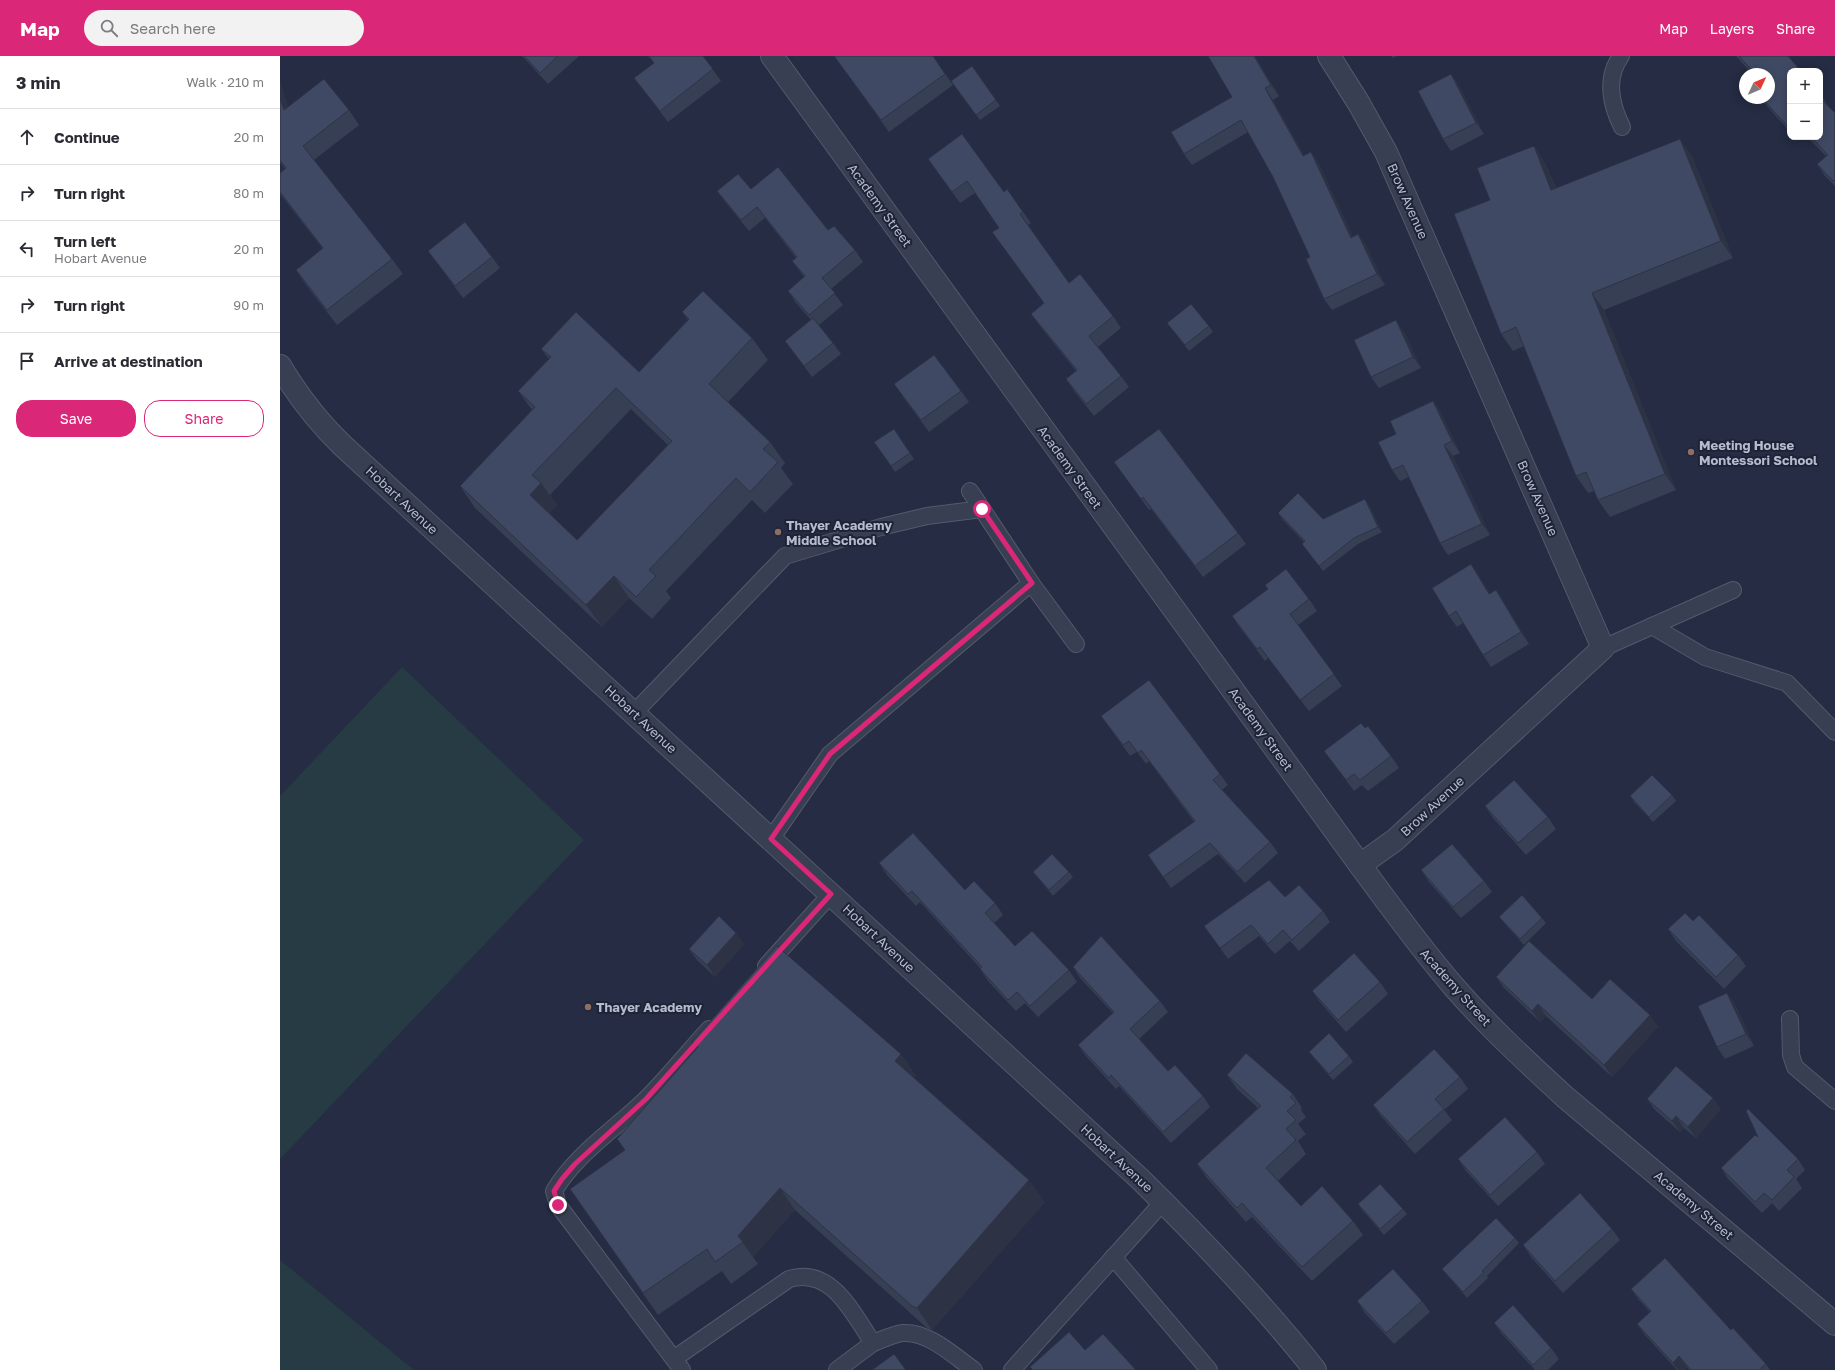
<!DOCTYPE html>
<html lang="en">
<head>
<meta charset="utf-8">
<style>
  :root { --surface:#fff; --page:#f2f2f3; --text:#2b2b33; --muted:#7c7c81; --line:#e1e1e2; --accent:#db2777 }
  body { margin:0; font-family:"Golos Text",sans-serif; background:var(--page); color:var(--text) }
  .controls { position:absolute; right:12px; top:12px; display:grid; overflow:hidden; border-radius:8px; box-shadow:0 2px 10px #0003 }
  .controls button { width:36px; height:36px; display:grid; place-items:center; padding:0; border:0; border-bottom:1px solid var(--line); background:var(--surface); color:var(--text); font:20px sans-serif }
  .compass { position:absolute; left:1459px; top:12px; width:36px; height:36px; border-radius:50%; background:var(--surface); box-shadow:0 2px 10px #0003; rotate:46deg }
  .stop { position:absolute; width:12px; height:12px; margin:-9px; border:3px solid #db2777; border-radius:50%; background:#fff }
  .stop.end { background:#db2777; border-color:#fff; box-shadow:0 1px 4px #0008 }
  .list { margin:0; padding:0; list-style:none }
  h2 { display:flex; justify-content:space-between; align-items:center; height:52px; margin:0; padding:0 16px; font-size:17px }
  h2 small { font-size:13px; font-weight:400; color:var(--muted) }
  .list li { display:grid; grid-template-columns:26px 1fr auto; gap:12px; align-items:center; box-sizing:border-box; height:56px; padding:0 16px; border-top:1px solid var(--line) }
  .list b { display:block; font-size:15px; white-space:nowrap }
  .list p { margin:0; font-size:13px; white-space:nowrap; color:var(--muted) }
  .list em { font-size:13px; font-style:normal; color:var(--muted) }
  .actions { display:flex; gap:8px; padding:12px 16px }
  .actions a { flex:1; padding:9px 0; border:1px solid var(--accent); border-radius:16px; text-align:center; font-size:14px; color:var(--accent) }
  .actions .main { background:var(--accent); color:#fff }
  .icon { flex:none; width:22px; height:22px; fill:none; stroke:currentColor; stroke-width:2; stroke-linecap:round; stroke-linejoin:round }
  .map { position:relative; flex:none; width:1555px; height:1314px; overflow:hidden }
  header { display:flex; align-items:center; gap:24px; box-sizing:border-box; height:56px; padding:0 20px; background:var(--accent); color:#fff }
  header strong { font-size:19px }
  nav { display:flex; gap:22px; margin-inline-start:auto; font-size:14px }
  .search { width:280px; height:36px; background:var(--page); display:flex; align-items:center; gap:10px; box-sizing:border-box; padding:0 14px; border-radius:22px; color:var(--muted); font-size:15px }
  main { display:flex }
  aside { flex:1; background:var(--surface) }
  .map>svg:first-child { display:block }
  .green { fill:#273b44 }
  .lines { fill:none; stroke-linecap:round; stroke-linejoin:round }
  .lane-casing { stroke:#545a6d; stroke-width:18 }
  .street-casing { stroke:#545a6d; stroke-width:24 }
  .lane { stroke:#393f53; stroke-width:16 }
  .street { stroke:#393f53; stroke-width:22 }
  .wall { fill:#373f55; fill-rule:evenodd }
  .shaded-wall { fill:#2d3345 }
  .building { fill:#404963; stroke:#2d3345; fill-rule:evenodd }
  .route { stroke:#db2777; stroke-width:5 }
  .education-dot { fill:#8d6e63; stroke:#1e2438; stroke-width:1.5 }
  .labels { text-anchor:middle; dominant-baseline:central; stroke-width:4; stroke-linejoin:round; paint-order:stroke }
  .street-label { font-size:13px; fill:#b6bbcd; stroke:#1e2438 }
  .poi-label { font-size:13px; font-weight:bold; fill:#b6bbcd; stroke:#1e2438; text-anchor:start }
</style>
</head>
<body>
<header>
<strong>Map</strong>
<div class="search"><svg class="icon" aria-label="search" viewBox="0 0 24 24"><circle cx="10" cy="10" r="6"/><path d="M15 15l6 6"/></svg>Search here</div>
<nav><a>Map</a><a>Layers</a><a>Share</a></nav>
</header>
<main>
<aside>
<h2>3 min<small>Walk · 210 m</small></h2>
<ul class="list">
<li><svg class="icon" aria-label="ahead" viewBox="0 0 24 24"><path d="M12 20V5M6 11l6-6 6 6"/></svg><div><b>Continue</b></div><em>20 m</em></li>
<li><svg class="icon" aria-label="right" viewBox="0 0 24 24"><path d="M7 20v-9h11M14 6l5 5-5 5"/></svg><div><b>Turn right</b></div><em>80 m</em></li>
<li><svg class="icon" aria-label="left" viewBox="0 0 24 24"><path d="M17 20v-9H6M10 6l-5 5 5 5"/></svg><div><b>Turn left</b><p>Hobart Avenue</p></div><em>20 m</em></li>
<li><svg class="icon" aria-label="right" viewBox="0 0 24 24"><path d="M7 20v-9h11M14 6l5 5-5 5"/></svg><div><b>Turn right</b></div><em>90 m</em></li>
<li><svg class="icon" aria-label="arrive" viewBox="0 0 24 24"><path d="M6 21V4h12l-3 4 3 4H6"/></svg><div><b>Arrive at destination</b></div></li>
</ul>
<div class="actions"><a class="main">Save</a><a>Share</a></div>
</aside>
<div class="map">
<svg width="1555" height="1314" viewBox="0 0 1555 1314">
  <rect width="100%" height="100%" fill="#252c43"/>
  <g class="green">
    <path d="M122 611 304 784 0 1103V740Z"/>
    <path d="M0 1204 134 1314H0Z"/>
  </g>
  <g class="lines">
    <defs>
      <g id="lane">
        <path d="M1341 0C1325 22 1331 49 1342 71"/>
        <path d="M690 435 751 527 796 588"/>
        <path d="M1372 570 1425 601 1507 627 1555 676"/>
        <path d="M1323 592 1453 534"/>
        <path d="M354 657 505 500 601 471 647 460 702 453"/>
        <path d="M491 783 550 698 751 527"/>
        <path d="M486 910 551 838"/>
        <path d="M1510 963 1511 999 1515 1011 1555 1045"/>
        <path d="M833 1201 929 1314"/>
        <path d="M593 1287C602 1284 613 1278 623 1277 648 1275 674 1300 694 1314"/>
        <path d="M395 1302 509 1223C552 1210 573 1258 593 1287L557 1314"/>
        <path d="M402 1314 278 1149 274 1135C296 1098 335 1073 365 1044 388 1021 408 996 429 973"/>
        <path d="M732 1314 883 1146"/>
      </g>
      <g id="street">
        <path d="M492 0 1080 809C1111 851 1141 893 1175 932 1209 971 1247 1006 1285 1041L1555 1268"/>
        <path d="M1049 0 1078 46 1106 96 1323 592 1115 784 1080 809"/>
        <path d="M0 310C18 340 37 365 62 389L860 1123C922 1184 981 1246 1035 1314"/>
      </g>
    </defs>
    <use href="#lane" class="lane-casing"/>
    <use href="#street" class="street-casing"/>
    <use href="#lane" class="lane"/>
    <use href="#street" class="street"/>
  </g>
  <g class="wall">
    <path d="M242 0H299L268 28Z"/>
    <path d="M368 0H423L441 25 388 66 354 22 374 7Z"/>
    <path d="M554 0H653L673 29 609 76Z"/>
    <path d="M975 0 999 40 993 44 1024 100 1031 96 1039 108 1073 181 1078 178 1086 189 1105 229 1052 254 1044 243 1030 201 993 121 968 76 912 109 904 98 952 41Z"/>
    <path d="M1111 0H1117L1113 2Z"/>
    <path d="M1456 0H1508L1510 15V76L1480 42H1489V18H1472Z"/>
    <path d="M692 10 720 50 700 64 675 31Z"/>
    <path d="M1171 18 1179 30 1204 78 1171 95 1163 83Z"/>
    <path d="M0 27 1 28 8 51 69 54 79 69 34 104 112 203 123 218 57 269 26 229 16 214 43 193 0 138V117L5 113 0 106Z"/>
    <path d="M1540 38 1550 52 1555 57V130L1545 120 1537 108 1546 100 1527 81H1540Z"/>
    <path d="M1254 90 1265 107 1276 132 1412 100 1453 202 1324 254 1396 434 1330 461 1318 444 1314 435 1308 437 1296 420 1244 290 1233 295 1221 278 1210 144Z"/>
    <path d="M648 103 724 136 727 133 751 167 748 169 789 227 833 260 841 272 818 291 841 320 849 331 814 360 794 335 786 323 796 315 759 269 751 258 764 248 719 172 695 137 680 147Z"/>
    <path d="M471 133 548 174 575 194 583 206 551 233 563 249 539 269 553 287 561 298 532 321 505 285 531 264 516 247 508 235 524 221 512 205 516 202 485 162 469 175 445 146 437 135Z"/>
    <path d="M148 195 212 201 220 212 183 242Z"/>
    <path d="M402 256 472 282 488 304 448 346 490 386 505 407 501 412 513 428 485 457 472 444 386 535 391 542 372 563 349 542 322 571 195 452 180 430 252 354 238 335 269 303 261 293 359 316 408 264ZM351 353 388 389 297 484 269 457 277 449 270 439Z"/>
    <path d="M887 267 929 270 933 276 909 295Z"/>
    <path d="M1124 276 1141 312 1099 332 1091 321Z"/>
    <path d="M681 335 689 346 649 376 622 340Z"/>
    <path d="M1153 345 1161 357 1180 397 1173 400 1210 479 1168 499 1160 487 1129 421 1120 425 1112 414 1116 378Z"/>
    <path d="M614 373 634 403 615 416 594 386Z"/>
    <path d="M834 406 958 477 966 488 923 521 871 453 869 454Z"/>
    <path d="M1089 449 1102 476 1078 488 1043 515 1022 488 1024 486 1002 463 998 457 1043 463Z"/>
    <path d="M1191 508 1199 520 1210 538 1216 534 1224 546 1249 588 1211 611 1203 599 1183 567 1177 571 1169 560Z"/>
    <path d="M985 529 1029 543 1037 555 1018 569 1062 630 1029 655 988 602 985 605 960 572 952 560 988 533Z"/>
    <path d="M821 660 940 718 948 729 942 734 990 786 998 797 965 827 938 798 891 832 868 799 914 766 869 705 866 708 857 696 850 700Z"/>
    <path d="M1044 695 1111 700 1119 712 1088 735 1082 729 1074 735Z"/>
    <path d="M1392 739 1396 745 1373 766 1354 746 1350 740Z"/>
    <path d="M1205 750 1268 761 1276 773 1246 799 1213 762Z"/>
    <path d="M599 807 685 834 715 847 723 859 714 867 735 890 789 914 797 926 758 961 745 947 736 955 708 925 700 913V912L640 846 636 850 607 819Z"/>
    <path d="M1141 814 1204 825 1212 836 1181 862 1149 826Z"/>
    <path d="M753 816H789L793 821 773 840 757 821Z"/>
    <path d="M1005 841 1043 855 1050 866 1019 895 1010 885 995 898 979 880 948 903 924 870Z"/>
    <path d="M1219 861 1262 862 1266 867 1244 889 1224 867Z"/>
    <path d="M1413 865 1458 899 1466 910 1444 933 1396 885 1388 873Z"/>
    <path d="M464 888 435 921 417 904 409 893Z"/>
    <path d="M793 911 880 945 888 956 859 983 888 1015 923 1040 930 1051 891 1087 839 1030 836 1033 806 1000 798 989 833 957 800 922Z"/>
    <path d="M1216 921 1312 943 1370 959 1378 971 1332 1021 1266 960 1260 966 1224 932Z"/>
    <path d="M1100 926 1108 938 1066 976 1040 946 1032 935Z"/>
    <path d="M1447 937 1455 948 1474 990 1445 1003 1437 991Z"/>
    <path d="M412 986 621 998 636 1020 634 1022 765 1146 652 1274 647 1272 515 1154 473 1201 478 1208 451 1228 442 1215 378 1259 290 1133 345 1094 417 993Z"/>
    <path d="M1029 996 1069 1000 1073 1006 1053 1024 1033 1001Z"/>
    <path d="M947 1019 1013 1038 1022 1052 1021 1054 1026 1061 1018 1068 1026 1078 1018 1085 1026 1098 998 1125 1021 1150 1073 1165 1083 1179 1032 1225 972 1161 966 1166 927 1122 917 1108 978 1052 957 1033Z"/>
    <path d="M1180 1021 1188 1033 1164 1054 1172 1064 1135 1098 1101 1060 1093 1049Z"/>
    <path d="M1367 1043 1441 1053 1416 1082 1404 1072 1400 1076 1375 1054Z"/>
    <path d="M1478 1081 1518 1103 1525 1114 1516 1123 1522 1132 1499 1155 1492 1147 1482 1157 1448 1123 1441 1112Z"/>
    <path d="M1257 1096 1265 1108 1218 1150 1186 1115 1178 1103Z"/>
    <path d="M1078 1148 1123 1153 1127 1158 1104 1179 1082 1154Z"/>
    <path d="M1332 1173 1340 1184 1283 1237 1251 1201 1243 1189Z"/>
    <path d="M1235 1182 1239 1187 1207 1220 1208 1222 1187 1242 1167 1219 1162 1213Z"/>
    <path d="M1351 1233 1451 1274 1486 1308 1490 1314H1409L1407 1311 1404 1314H1397L1365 1279 1357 1268 1370 1256 1359 1244Z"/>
    <path d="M1077 1245H1142L1150 1256 1114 1288 1085 1257Z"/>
    <path d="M1214 1267 1271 1292 1279 1303 1268 1314H1255L1222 1278Z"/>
  </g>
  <g class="shaded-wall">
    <path d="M974 0H975L999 40 991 29Z"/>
    <path d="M1171 18 1179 30 1204 78 1196 67Z"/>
    <path d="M0 27 1 28 14 69 4 54 0 42Z"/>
    <path d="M985 32 993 44 1030 112 1023 100Z"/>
    <path d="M1400 83 1412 100 1453 202 1441 185Z"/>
    <path d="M1254 90 1265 107 1283 151 1271 134Z"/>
    <path d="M1031 96 1039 108 1079 193 1071 182Z"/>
    <path d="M1078 178 1086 189 1105 229 1097 218Z"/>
    <path d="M1312 237 1324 254 1396 434 1385 418Z"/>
    <path d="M1116 264 1124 276 1141 312 1133 301Z"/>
    <path d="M1153 345 1161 357 1180 397 1172 385Z"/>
    <path d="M1164 389 1173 400 1210 479 1202 468Z"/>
    <path d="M261 427 277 449 265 461 250 439Z"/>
    <path d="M1085 443 1089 449 1102 476 1098 471Z"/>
    <path d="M1191 508 1199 520 1217 550 1209 538Z"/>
    <path d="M334 520 349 542 322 571 306 549Z"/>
    <path d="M1216 534 1224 546 1249 588 1241 576Z"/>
    <path d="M456 877 464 888 435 921 427 909Z"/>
    <path d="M1447 937 1455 948 1474 990 1466 978Z"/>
    <path d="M1258 948 1266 960 1260 966 1252 955Z"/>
    <path d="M1370 959 1378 971 1332 1021 1324 1009Z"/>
    <path d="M621 998 636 1020 630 1027 615 1005Z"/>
    <path d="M1433 1042 1441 1053 1416 1082 1408 1071Z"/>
    <path d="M1396 1060 1404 1072 1400 1076 1392 1065Z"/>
    <path d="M749 1124 765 1146 652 1274 637 1252Z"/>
    <path d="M500 1132 515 1154 473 1201 458 1180Z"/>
    <path d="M1399 1300 1407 1311 1404 1314H1398L1393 1307Z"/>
  </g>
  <g class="building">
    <path d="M244 0H278L260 17Z"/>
    <path d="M369 0H423L433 13 380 55 354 22 374 7Z"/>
    <path d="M554 0H653L665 18 601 64Z"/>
    <path d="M928 0H974L991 29 985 32 1023 100 1031 96 1071 182 1078 178 1097 218 1044 243 1026 203 1030 201 993 121 961 64 904 98 891 76 952 41Z"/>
    <path d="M1459 0H1508L1521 15H1510V69L1508 71 1482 42H1489V18H1475Z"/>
    <path d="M692 10 716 44 696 59 671 25Z"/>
    <path d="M1171 18 1196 67 1163 83 1138 35Z"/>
    <path d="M44 23 69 54 23 90 112 203 47 254 16 214 43 192 0 136V117L6 112 0 104V42L4 54Z"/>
    <path d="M1540 38 1542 40 1540 42 1555 57V124L1553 125 1537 108 1548 99 1531 81H1540Z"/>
    <path d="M682 78 724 136 727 133 743 156 740 158 789 227 800 218 833 260 809 280 841 320 806 348 786 323 797 314 751 258 764 247 712 176 719 172 687 125 672 136 648 103Z"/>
    <path d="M1400 83 1441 185 1312 237 1385 418 1318 444 1306 416 1296 420 1236 271 1221 278 1174 158 1210 144 1197 112 1254 90 1271 134Z"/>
    <path d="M498 111 548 174 554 170 575 194 542 222 555 237 529 259 508 235 525 220 512 205 517 201 477 151 461 164 437 135 458 118 471 133Z"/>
    <path d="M185 166 212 201 175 230 148 195Z"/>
    <path d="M423 235 472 282 429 328 490 386 483 393 498 406 470 436 456 422 369 514 376 520 356 541 334 520 306 549 180 430 255 351 238 335 271 301 261 293 296 256 359 316 409 263 402 256ZM336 332 392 385 297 484 250 439 261 427 252 419Z"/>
    <path d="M911 248 929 270 905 289 887 267Z"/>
    <path d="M533 262 553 287 524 310 505 285Z"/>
    <path d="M1116 264 1133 301 1091 321 1074 284Z"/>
    <path d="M654 299 681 335 641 364 614 328Z"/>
    <path d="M1153 345 1172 385 1164 389 1202 468 1160 487 1123 409 1112 414 1098 386 1116 378 1110 365Z"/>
    <path d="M614 373 630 397 611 410 594 386Z"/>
    <path d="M879 373 958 477 915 510 863 441 861 443 834 406Z"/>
    <path d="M1018 437 1043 463 1085 443 1098 471 1074 482 1039 510 1022 488 1025 485 998 457Z"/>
    <path d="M1191 508 1209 538 1216 534 1241 576 1203 599 1176 555 1169 560 1152 532Z"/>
    <path d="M1006 513 1029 543 1010 558 1054 618 1020 644 980 591 977 593 952 560 988 533 985 529Z"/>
    <path d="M869 624 940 718 933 724 990 786 957 816 930 787 883 821 868 799 915 765 861 694 858 697 849 685 843 689 821 660Z"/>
    <path d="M1081 667 1085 672 1088 670 1111 700 1080 724 1074 718 1066 724 1044 695Z"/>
    <path d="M1372 719 1392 739 1369 761 1350 740Z"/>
    <path d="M1234 724 1268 761 1238 787 1205 750Z"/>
    <path d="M633 777 685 834 694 825 715 847 705 857 735 890 752 875 789 914 750 950 737 936 728 944 700 913 702 911 632 835 628 838 599 807Z"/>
    <path d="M1172 788 1204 825 1173 851 1141 814Z"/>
    <path d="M772 798 789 816 769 834 753 816Z"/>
    <path d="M989 824 1005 841 1019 829 1043 855 1012 884 1003 874 988 888 971 869 940 892 924 870Z"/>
    <path d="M1242 839 1262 862 1240 883 1219 861Z"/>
    <path d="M1405 857 1413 865 1419 859 1458 899 1436 921 1388 873Z"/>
    <path d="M439 860 456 877 427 909 409 893Z"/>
    <path d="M821 880 880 945 850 973 888 1015 895 1009 923 1040 883 1076 831 1019 829 1022 798 989 834 956 793 911Z"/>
    <path d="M1249 885 1312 943 1330 923 1370 959 1324 1009 1258 948 1252 955 1216 921Z"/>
    <path d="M497 890 621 998 615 1005 749 1124 637 1252 632 1250 500 1132 458 1180 463 1186 435 1206 427 1193 363 1237 290 1133 345 1094 337 1083 418 991 412 986Z"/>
    <path d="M1074 897 1100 926 1058 964 1032 935Z"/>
    <path d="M1447 937 1466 978 1437 991 1418 950Z"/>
    <path d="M1049 977 1069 1000 1049 1018 1029 996Z"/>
    <path d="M1154 993 1180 1021 1155 1043 1164 1053 1127 1086 1093 1049Z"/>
    <path d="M966 997 1013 1038 1010 1041 1016 1047 1007 1055 1016 1064 1006 1073 1016 1084 986 1112 1021 1150 1042 1130 1073 1165 1022 1211 962 1147 957 1152 917 1108 981 1050 947 1019Z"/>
    <path d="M1396 1010 1433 1042 1408 1071 1396 1060 1392 1065 1367 1043Z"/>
    <path d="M1468 1053 1518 1103 1507 1114 1514 1121 1492 1144 1484 1137 1475 1146 1441 1112 1475 1079 1478 1081 1466 1055Z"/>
    <path d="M1225 1061 1257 1096 1210 1139 1178 1103Z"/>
    <path d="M1100 1128 1123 1153 1100 1173 1078 1148Z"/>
    <path d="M1300 1137 1332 1173 1275 1225 1243 1189Z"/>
    <path d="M1216 1162 1235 1182 1202 1215 1204 1216 1183 1236 1162 1213Z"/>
    <path d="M1385 1202 1451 1274 1453 1272 1486 1308 1481 1312 1482 1314H1411L1399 1300 1393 1307 1357 1268 1371 1255 1351 1233Z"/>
    <path d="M1113 1213 1142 1245 1106 1277 1077 1245Z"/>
    <path d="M1233 1249 1271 1292 1253 1309 1214 1267Z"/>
    <path d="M789 1276 805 1294 823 1278 856 1314H753L750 1311Z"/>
    <path d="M614 1298 626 1314H592Z"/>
  </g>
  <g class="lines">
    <path class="route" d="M278 1149 274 1135 282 1123 295 1108 366 1043 551 838 491 783 550 698 752 527 702 453"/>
  </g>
  <g class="education-dot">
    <circle cx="1411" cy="396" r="4"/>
    <circle cx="498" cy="476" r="4"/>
    <circle cx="308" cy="951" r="4"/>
  </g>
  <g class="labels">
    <g class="street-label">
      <text transform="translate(1128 145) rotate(66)">Brow Avenue</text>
      <text transform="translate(600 149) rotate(54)">Academy Street</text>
      <text transform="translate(790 411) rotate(54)">Academy Street</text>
      <text transform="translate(1258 442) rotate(66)">Brow Avenue</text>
      <text transform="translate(122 444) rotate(43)">Hobart Avenue</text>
      <text transform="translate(361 663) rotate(43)">Hobart Avenue</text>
      <text transform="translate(981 673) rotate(54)">Academy Street</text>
      <text transform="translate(1152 750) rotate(-43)">Brow Avenue</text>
      <text transform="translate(599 882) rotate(43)">Hobart Avenue</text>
      <text transform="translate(1176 931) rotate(48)">Academy Street</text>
      <text transform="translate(837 1102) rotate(43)">Hobart Avenue</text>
      <text transform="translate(1414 1149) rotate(40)">Academy Street</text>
    </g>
    <g class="poi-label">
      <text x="1419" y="389">Meeting House<tspan x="1419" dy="15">Montessori School</tspan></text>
      <text x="506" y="469">Thayer Academy<tspan x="506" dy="15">Middle School</tspan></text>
      <text x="316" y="951">Thayer Academy</text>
    </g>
  </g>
</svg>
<div class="controls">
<button>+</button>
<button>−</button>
</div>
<svg class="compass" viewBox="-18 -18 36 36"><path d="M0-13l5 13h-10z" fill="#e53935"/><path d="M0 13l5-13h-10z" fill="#7c7c81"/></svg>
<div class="stop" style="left:702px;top:453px"></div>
<div class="stop end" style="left:278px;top:1149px"></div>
</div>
</main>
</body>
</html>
